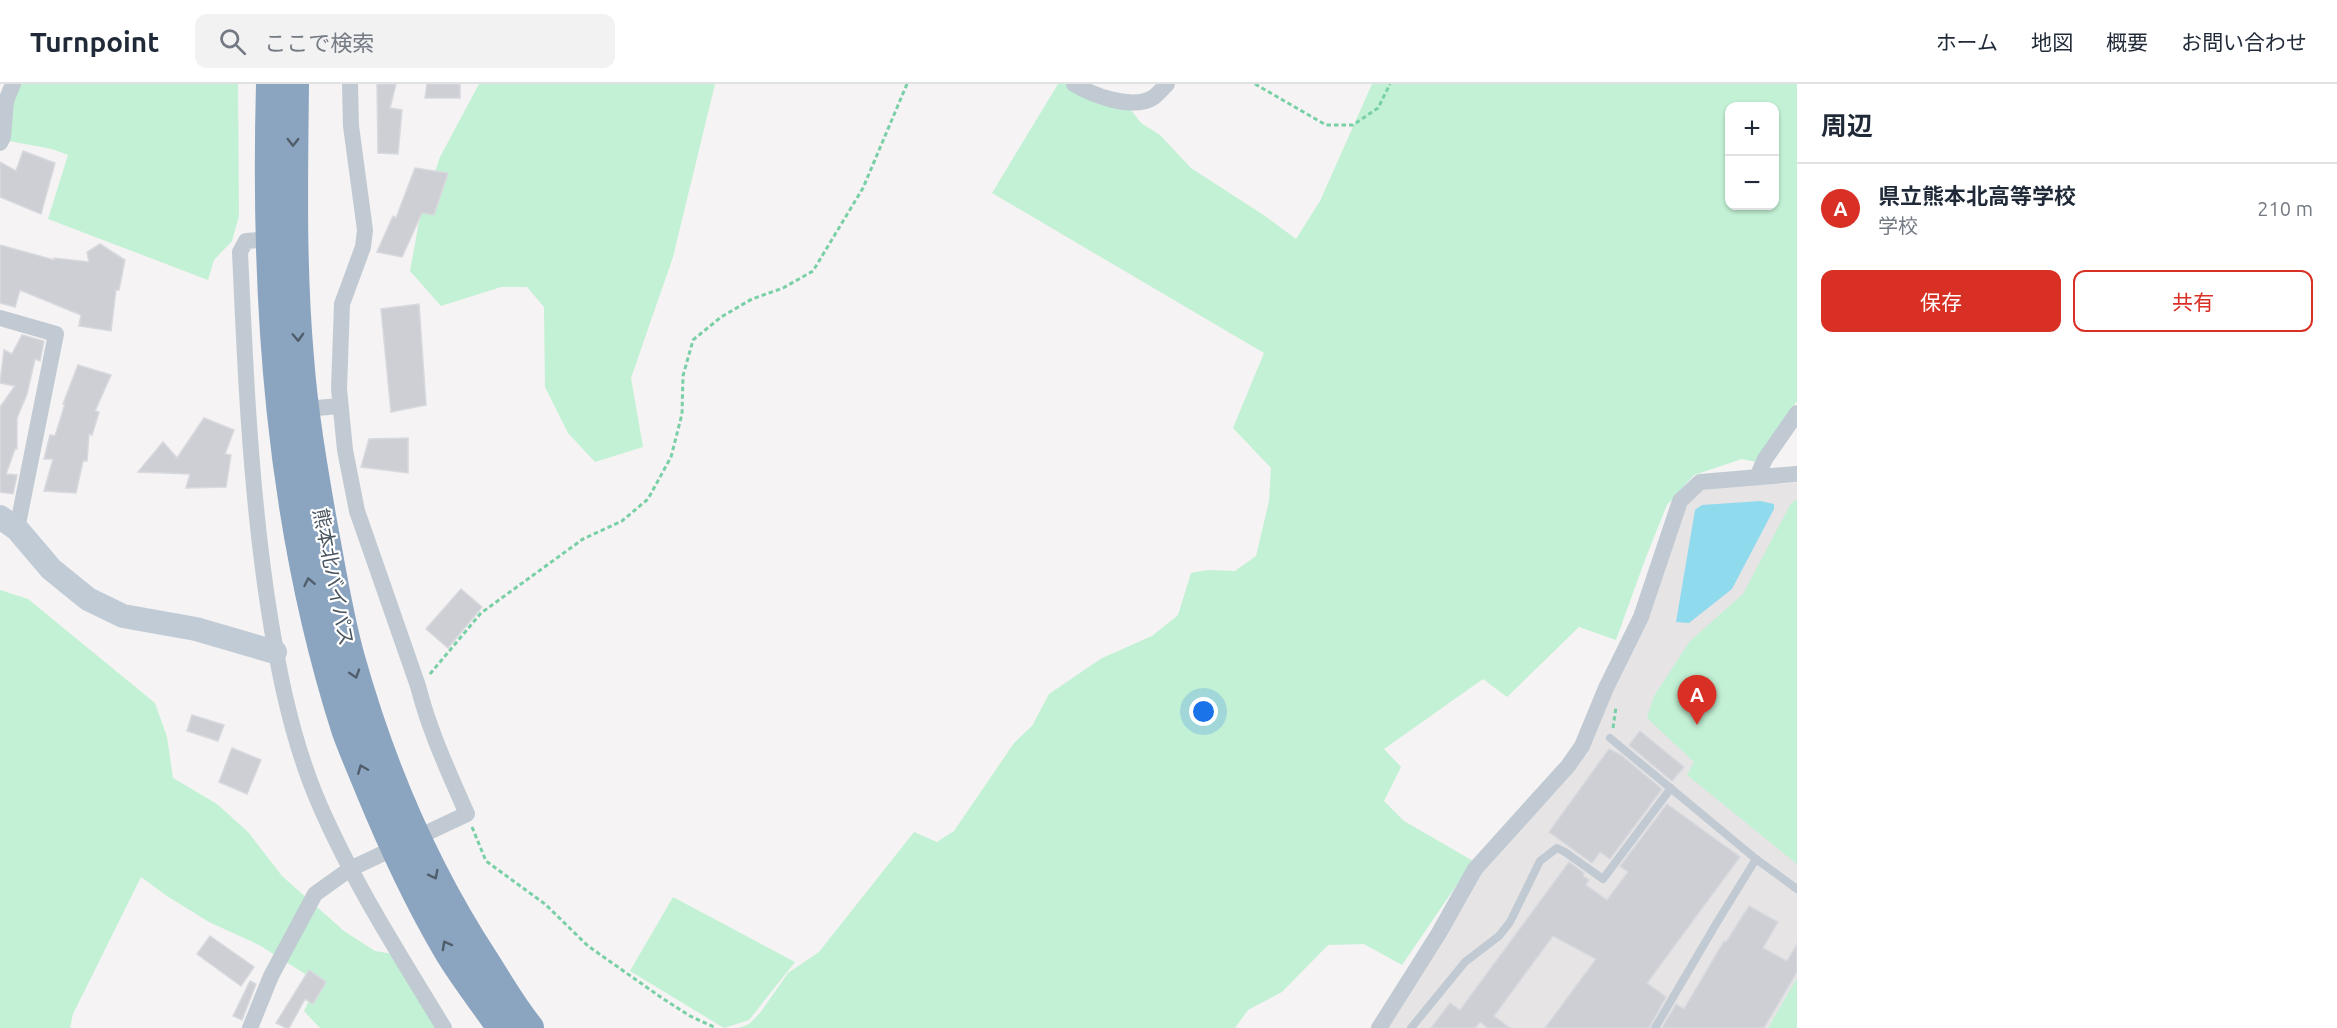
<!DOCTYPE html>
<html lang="ja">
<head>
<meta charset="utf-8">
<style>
  :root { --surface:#fff; --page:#f2f2f3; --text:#1f2937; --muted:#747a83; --line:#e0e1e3; --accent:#d93025 }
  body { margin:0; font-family:Ubuntu,"Noto Sans JP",sans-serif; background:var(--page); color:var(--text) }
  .controls { position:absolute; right:18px; top:18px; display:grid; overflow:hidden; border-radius:12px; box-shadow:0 2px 4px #0004 }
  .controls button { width:54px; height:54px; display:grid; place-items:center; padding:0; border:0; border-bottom:2px solid var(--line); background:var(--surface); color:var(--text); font:30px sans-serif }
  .you { position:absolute; left:1204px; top:628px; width:21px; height:21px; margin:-15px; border:4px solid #fff; border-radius:50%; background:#1a73e8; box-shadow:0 0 0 9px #1a73e833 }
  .badge { display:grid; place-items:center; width:39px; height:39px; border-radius:50%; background:var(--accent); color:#fff; font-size:20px; font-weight:700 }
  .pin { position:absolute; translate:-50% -50px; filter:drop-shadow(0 2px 3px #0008) }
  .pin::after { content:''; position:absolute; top:32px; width:21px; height:18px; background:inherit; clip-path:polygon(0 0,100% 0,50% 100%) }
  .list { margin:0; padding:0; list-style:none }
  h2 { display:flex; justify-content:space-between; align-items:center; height:78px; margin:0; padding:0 24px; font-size:26px }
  h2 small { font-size:20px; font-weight:400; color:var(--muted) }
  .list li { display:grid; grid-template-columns:39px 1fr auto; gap:18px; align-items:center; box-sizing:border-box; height:90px; padding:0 24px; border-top:2px solid var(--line) }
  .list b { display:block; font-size:22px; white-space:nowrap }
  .list p { margin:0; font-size:20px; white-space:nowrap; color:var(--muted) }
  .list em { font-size:20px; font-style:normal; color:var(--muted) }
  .actions { display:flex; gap:12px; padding:18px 24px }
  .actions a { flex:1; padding:14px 0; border:2px solid var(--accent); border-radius:12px; text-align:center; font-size:21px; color:var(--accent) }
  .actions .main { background:var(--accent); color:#fff }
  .icon { flex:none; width:33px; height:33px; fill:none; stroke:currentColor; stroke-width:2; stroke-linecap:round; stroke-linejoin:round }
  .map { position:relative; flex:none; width:1797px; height:944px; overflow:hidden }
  header { display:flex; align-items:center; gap:36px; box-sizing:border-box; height:84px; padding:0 30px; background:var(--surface); border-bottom:2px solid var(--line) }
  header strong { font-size:28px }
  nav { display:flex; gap:33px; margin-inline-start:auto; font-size:21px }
  .search { width:420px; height:54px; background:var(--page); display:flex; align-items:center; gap:15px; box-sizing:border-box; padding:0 21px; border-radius:12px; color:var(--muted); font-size:22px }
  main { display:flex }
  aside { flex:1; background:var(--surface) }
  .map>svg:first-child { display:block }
  .education { fill:#e6e4e5 }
  .green { fill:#c3f1d5; fill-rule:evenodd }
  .water { fill:#90daee }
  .building { fill:#cdcfd5; stroke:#d7d9de; stroke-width:1.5 }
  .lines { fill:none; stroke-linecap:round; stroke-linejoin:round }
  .path { stroke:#7ad0a6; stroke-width:3; stroke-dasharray:4.5 3; stroke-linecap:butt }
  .lane { stroke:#c1cad2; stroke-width:8 }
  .street { stroke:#c1cad2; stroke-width:16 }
  .secondary { stroke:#c1cbd6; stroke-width:24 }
  .highway { stroke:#8ba5c1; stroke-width:30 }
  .oneway { stroke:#505e6b }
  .labels { text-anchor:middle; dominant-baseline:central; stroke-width:4.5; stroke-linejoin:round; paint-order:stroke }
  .street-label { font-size:20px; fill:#4a5661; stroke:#fff }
</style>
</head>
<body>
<header>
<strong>Turnpoint</strong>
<div class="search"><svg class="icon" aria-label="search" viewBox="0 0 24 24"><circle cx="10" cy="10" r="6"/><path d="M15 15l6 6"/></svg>ここで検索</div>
<nav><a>ホーム</a><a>地図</a><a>概要</a><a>お問い合わせ</a></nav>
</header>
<main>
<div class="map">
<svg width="1797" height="944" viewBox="0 0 1797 944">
  <rect width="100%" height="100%" fill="#f5f3f3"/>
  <path class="education" d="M1797 399V944H1386L1482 787 1568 693 1681 431 1693 411 1708 403Z"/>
  <g class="green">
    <path d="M17 0H238L239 132 232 157 214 176 208 196 48 135 68 71 52 65 9 57 15 5Z"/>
    <path d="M479 0H715L673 173 631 294 643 363 595 378 568 349 545 303 544 223 527 203H501L441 222 410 187 419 138 440 73Z"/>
    <path d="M1058 0H1074L1124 17 1141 39 1160 51 1191 84 1265 132 1296 155 1320 117 1372 0H1797V317L1756 378 1742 375 1694 391 1667 421 1646 473 1616 556 1579 543 1507 613 1483 595 1384 665 1401 683 1384 717 1404 737 1473 777 1402 881 1364 860 1328 861 1282 908 1248 926 1235 944H739L749 940 760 929 788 889 819 868 914 748 937 758 954 747 1014 659 1032 642 1049 610 1102 574 1152 552 1178 531 1191 489 1208 486 1235 487 1256 472 1269 417 1271 384 1233 344 1264 269 992 109ZM1730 22H1774V122H1730Z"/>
    <path d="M1795 416H1797V780L1687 691 1694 678 1647 634 1654 612 1690 557 1743 510 1790 421Z"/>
    <path d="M0 506 28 515 155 619 167 653 173 694 217 720 248 748 282 792 344 847 375 867 399 871 441 944H320L304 927 318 898 259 861 209 838 167 812 141 793 73 930 70 944H0Z"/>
    <path d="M673 813 795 878 749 936 724 944 630 887Z"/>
    <path d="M1797 894V944H1768Z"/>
  </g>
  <path class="water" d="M1760 417 1774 420V425L1732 505 1689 539 1676 538 1695 426 1702 421Z"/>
  <g class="building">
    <path d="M377 0H396L390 24 402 26 398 70 378 69Z"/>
    <path d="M427 0H460V14H425Z"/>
    <path d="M23 67 55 79 41 130 0 113V78L16 87Z"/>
    <path d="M415 84 448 89 434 131 422 129 402 173 377 168 393 132 396 134Z"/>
    <path d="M100 160 125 176 119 206H116L111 247 79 242 81 231 20 206 15 223 0 219V161L54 176V174L89 178 87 168Z"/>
    <path d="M419 220 426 321 391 328 381 225Z"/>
    <path d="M22 251 44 257 40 277 35 275 27 310 17 334V365H15L6 390 17 391 13 410 0 408V323L15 302 0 299 4 266 12 270Z"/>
    <path d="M78 281 111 291 95 327 99 328 92 351 89 350 87 377H83L76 409 44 407 53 375H44L50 351 55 352 65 320H63Z"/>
    <path d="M204 334 234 346 225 370 231 371 226 403 186 404 190 390 138 388 163 358 177 374Z"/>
    <path d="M408 354V389L361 383 369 355Z"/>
    <path d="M461 505 482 523 448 564 426 545Z"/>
    <path d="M192 631 224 641 218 657 187 647Z"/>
    <path d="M1640 647 1684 683 1672 697 1629 661Z"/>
    <path d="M232 664 261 676 247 710 219 698Z"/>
    <path d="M1609 665 1621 671 1662 705 1610 775 1600 768 1592 779 1549 748Z"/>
    <path d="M1667 720 1740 773 1647 899 1666 913 1649 944H1545L1596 875 1553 852 1494 932 1510 944H1488L1480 938 1475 944H1431L1450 919 1460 926 1569 778 1584 789 1583 792 1589 796 1586 801 1607 816 1628 788 1620 782Z"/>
    <path d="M1749 822 1778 838 1763 864 1787 877 1797 860V888L1764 944H1662L1676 920 1684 925 1724 857 1726 858Z"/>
    <path d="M210 852 254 883 241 902 197 870Z"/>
    <path d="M309 886 326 898 313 920 305 915 289 944H286L276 939Z"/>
    <path d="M250 897 256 900 242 936 233 932Z"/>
  </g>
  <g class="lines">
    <g class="path">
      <path d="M1255 0 1326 41H1353L1378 24 1390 0"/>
      <path d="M430 590 481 529 583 455 622 437 648 415 671 373 682 330 683 292 693 256 721 233 752 215 783 204 813 187 863 104 907 0"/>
      <path d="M1613 644 1616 623"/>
      <path d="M472 743 486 777 545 820 588 862 662 914 690 932 716 944"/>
    </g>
    <g class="lane">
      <path d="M1610 654 1756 775 1797 805"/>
      <path d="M1411 944 1465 878 1499 852 1510 838 1540 777 1557 764 1565 768 1603 795 1671 704"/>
      <path d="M1655 944 1716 840 1756 775"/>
    </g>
    <g class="street">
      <path d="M1074 0C1092 11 1133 27 1154 13 1159 9 1163 4 1167 0"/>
      <path d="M0 59 3 53 6 17 13 0"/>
      <path d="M271 155 246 157 240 168C245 281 250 395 266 507 276 575 289 646 315 710 349 792 398 868 444 944"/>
      <path d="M0 234 56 250 17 445"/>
      <path d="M305 325 340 322"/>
      <path d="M1757 393 1765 375 1797 329"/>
      <path d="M250 944 271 892 315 810 350 785 467 730C449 689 429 646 418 602L357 427 345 366 339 305 342 220 363 163 365 146 351 42 350 0"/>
      <path d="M1379 944 1439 849 1475 785 1568 682 1582 662 1606 604 1641 533 1680 417 1700 398 1797 390"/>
    </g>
    <path class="secondary" d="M0 433 17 445 51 485 88 515 123 532 196 545 275 568"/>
    <g class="highway">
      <path d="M271 0C265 216 280 438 346 645 353 665 362 685 370 705 393 761 418 815 448 866 464 893 484 918 502 944"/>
      <path d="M294 0C293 91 291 183 299 274 303 327 312 380 321 432 330 480 337 527 350 574 380 681 424 785 485 878 499 900 512 923 529 944"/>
    </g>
  </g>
  <defs><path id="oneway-chevron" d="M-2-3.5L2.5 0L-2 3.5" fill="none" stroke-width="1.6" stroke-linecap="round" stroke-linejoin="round" transform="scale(1.5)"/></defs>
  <g class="oneway">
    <use href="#oneway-chevron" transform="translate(293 58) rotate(90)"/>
    <use href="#oneway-chevron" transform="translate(298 253) rotate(88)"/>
    <use href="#oneway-chevron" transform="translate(309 498) rotate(-101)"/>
    <use href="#oneway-chevron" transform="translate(355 590) rotate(72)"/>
    <use href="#oneway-chevron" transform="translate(362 685) rotate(-112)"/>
    <use href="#oneway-chevron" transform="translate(434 791) rotate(63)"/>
    <use href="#oneway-chevron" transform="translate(446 861) rotate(-119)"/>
  </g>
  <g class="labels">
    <g class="street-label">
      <text transform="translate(334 493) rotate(79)">熊本北バイパス</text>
    </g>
  </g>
</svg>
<div class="controls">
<button>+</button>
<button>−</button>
</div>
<div class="you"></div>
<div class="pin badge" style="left:1697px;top:641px">A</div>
</div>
<aside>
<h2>周辺<small></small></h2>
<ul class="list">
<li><span class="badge">A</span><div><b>県立熊本北高等学校</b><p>学校</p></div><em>210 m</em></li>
</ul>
<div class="actions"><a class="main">保存</a><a>共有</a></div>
</aside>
</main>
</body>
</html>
